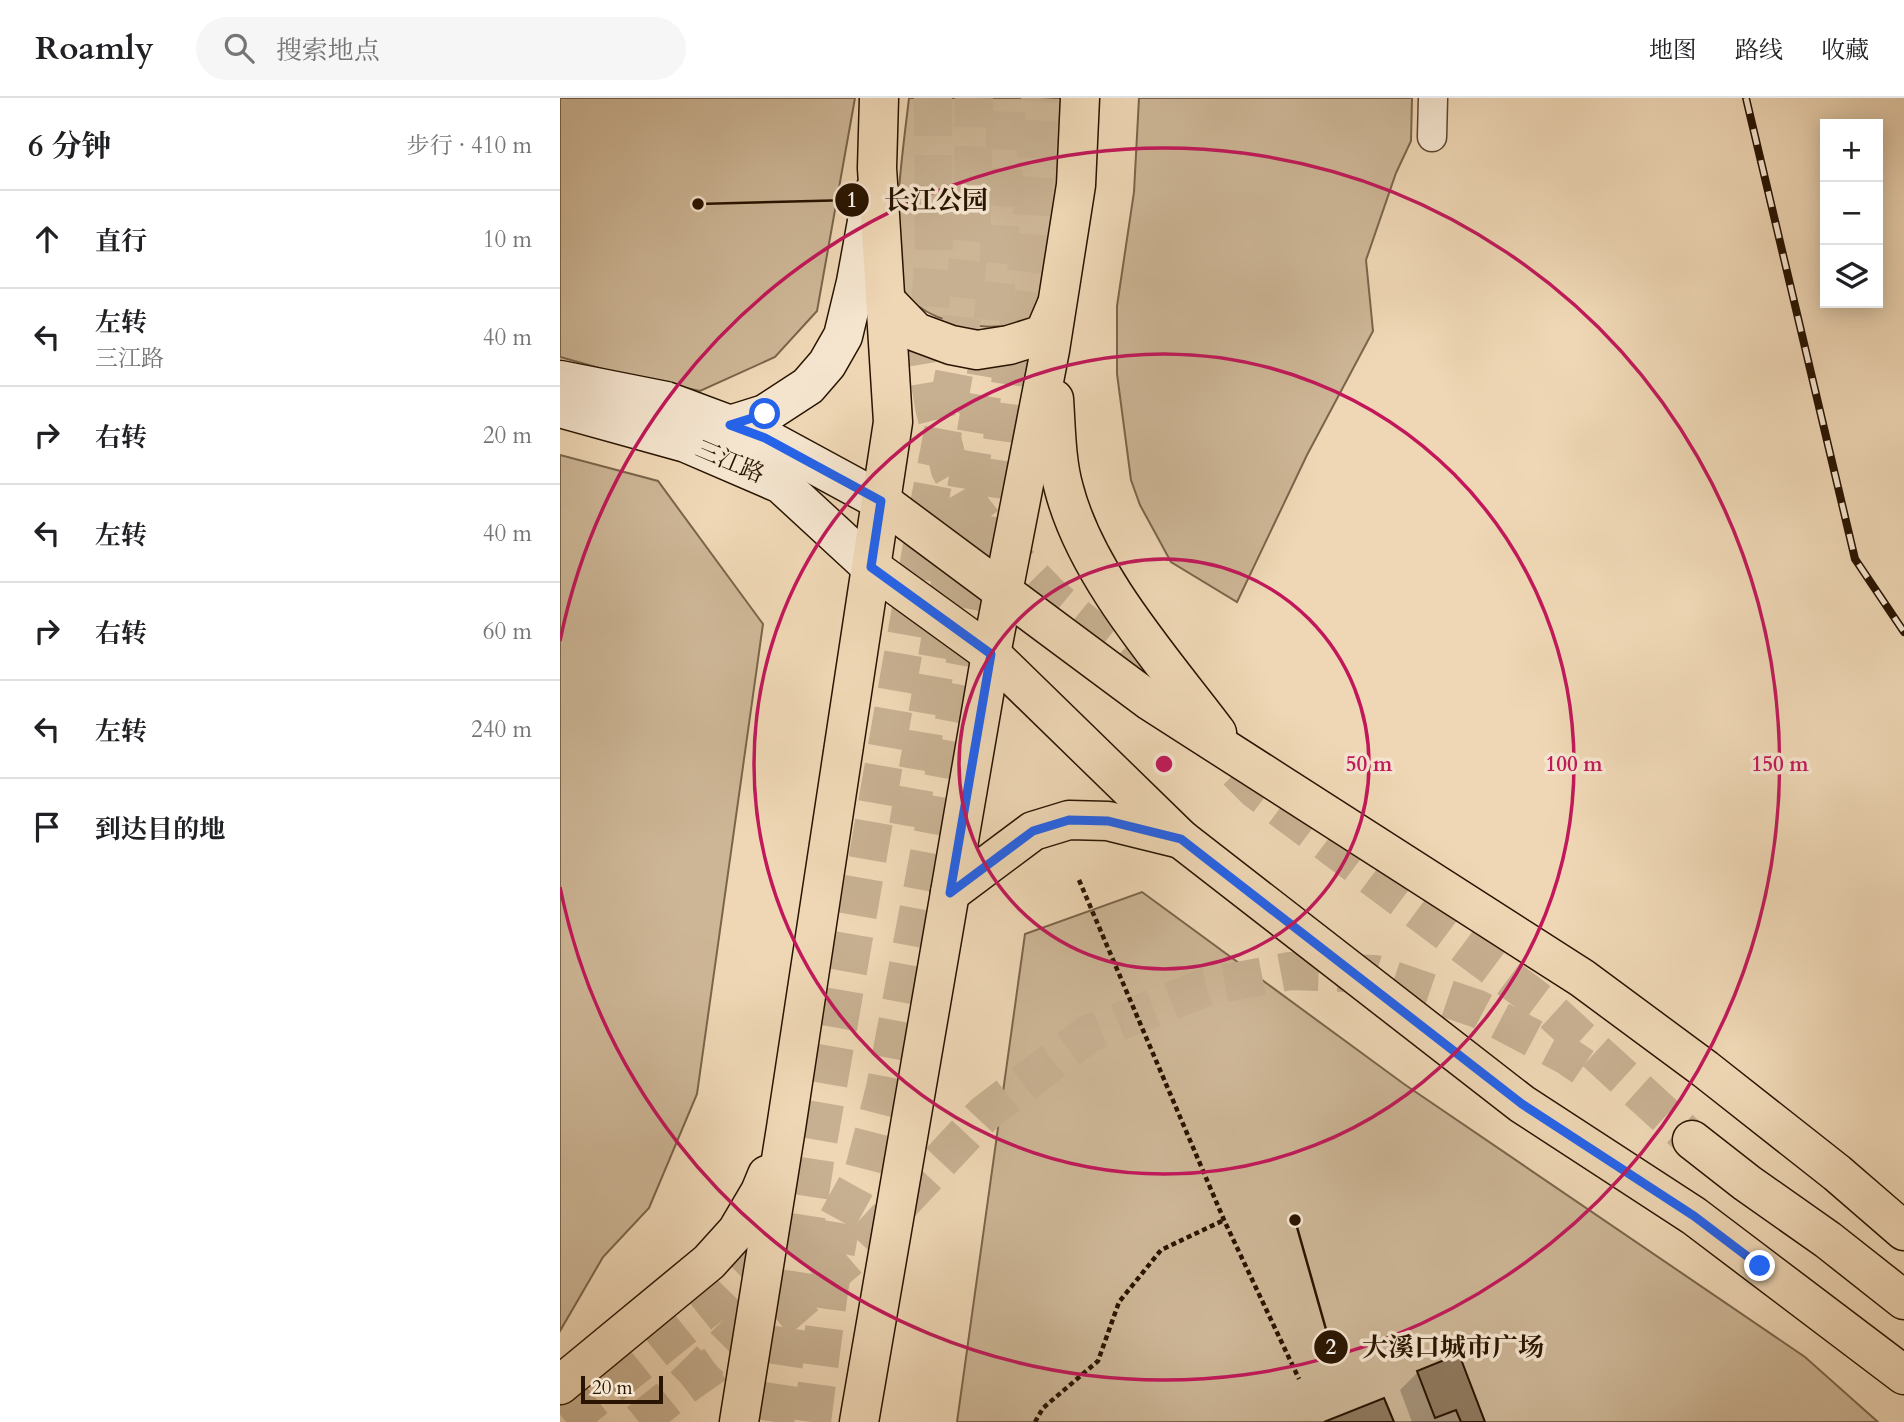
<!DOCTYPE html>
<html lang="zh">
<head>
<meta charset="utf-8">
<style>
  :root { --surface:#fff; --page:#f6f6f6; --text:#202124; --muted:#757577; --line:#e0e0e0 }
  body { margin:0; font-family:Cardo,"Noto Serif SC",serif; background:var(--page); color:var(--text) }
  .controls { position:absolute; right:21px; top:21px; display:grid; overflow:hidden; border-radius:0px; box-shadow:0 4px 18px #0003 }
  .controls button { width:63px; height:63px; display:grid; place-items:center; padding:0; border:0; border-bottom:2px solid var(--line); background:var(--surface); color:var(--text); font:35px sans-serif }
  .scale { position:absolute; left:21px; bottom:18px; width:82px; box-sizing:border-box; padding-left:7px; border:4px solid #281400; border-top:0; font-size:19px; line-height:24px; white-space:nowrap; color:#281400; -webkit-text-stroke:5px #f5e5cf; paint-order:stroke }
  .stop { position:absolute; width:21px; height:21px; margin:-16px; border:5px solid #2563eb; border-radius:50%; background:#fff }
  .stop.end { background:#2563eb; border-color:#fff; box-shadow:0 2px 7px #0008 }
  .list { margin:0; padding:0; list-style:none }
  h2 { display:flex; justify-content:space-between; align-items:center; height:91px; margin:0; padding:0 28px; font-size:30px }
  h2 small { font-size:23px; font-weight:400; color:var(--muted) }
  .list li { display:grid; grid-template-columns:46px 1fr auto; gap:21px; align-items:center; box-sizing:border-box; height:98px; padding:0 28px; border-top:2px solid var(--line) }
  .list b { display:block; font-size:26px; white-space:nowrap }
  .list p { margin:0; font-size:23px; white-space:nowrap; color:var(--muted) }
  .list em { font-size:23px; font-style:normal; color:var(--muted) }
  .icon { flex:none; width:38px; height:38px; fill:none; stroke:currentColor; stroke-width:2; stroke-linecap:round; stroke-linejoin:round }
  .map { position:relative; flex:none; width:1344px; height:1324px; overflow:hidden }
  header { display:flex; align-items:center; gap:42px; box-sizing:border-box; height:98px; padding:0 35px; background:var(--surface); border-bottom:2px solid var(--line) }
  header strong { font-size:33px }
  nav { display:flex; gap:38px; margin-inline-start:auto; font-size:24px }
  .search { width:490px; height:63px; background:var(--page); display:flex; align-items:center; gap:18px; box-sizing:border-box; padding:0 24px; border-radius:38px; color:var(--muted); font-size:26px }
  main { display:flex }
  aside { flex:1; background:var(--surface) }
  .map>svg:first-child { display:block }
  .green { fill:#cdb696; stroke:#7a654b; stroke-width:2 }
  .shadow { fill:#0003 }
  .building { fill:#8f795e; stroke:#281400; stroke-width:2 }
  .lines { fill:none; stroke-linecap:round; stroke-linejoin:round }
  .primary-tunnel { stroke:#c7b091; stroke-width:38; stroke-dasharray:38 19; stroke-linecap:butt }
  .highway-tunnel { stroke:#c7b091; stroke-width:38; stroke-dasharray:38 19; stroke-linecap:butt }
  .street-casing { stroke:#5a452d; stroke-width:31 }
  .secondary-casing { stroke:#281400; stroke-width:41 }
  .primary-casing { stroke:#281400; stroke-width:41 }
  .path { stroke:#281400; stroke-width:4.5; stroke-dasharray:5 3.5; stroke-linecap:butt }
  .street { stroke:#f5e5cf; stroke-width:28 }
  .secondary { stroke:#f5e5cf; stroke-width:38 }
  .primary { stroke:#efd7b5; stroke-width:38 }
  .rail-casing { stroke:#281400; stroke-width:8 }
  .rail { stroke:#f5e5cf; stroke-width:5; stroke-dasharray:16; stroke-linecap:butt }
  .route { stroke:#2563eb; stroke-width:9 }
  .ring { fill:none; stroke:#c2185b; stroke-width:3.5 }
  .labels { text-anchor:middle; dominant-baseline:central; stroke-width:7; stroke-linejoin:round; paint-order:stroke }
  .street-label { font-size:24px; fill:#281400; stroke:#f5e5cf }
  .centre { fill:#c2185b; stroke:#f5e5cf; stroke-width:3.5 }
  .ring-label { font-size:21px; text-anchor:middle; font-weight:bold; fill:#c2185b; stroke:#f5e5cf; stroke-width:7; stroke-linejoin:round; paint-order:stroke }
  .leader { fill:none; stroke:#281400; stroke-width:2.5 }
  .callout-dot { fill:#281400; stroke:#f5e5cf; stroke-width:2.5 }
  .mark-label { font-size:21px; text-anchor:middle; font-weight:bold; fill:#fff }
  .callout-label { font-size:26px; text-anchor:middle; font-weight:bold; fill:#281400; stroke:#f5e5cf; stroke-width:7; stroke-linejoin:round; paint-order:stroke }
</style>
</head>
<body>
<header>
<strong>Roamly</strong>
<div class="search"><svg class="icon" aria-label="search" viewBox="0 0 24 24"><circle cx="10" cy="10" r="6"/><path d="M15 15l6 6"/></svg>搜索地点</div>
<nav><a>地图</a><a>路线</a><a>收藏</a></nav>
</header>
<main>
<aside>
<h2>6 分钟<small>步行 · 410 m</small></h2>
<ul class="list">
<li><svg class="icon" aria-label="ahead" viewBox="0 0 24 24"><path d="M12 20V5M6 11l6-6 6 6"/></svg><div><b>直行</b></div><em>10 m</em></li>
<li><svg class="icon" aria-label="left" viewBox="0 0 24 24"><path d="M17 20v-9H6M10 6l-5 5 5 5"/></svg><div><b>左转</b><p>三江路</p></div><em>40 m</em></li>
<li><svg class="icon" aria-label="right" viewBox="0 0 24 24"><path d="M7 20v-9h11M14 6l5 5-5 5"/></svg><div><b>右转</b></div><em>20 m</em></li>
<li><svg class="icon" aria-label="left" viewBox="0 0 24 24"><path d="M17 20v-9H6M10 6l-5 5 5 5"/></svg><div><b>左转</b></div><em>40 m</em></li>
<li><svg class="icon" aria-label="right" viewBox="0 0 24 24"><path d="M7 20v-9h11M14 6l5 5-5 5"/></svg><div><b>右转</b></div><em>60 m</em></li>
<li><svg class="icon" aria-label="left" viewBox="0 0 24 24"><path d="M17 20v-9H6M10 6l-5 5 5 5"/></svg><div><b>左转</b></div><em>240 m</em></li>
<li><svg class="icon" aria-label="arrive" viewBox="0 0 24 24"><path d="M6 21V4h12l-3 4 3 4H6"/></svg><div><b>到达目的地</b></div></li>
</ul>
</aside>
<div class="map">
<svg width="1344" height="1324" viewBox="0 0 1344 1324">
  <rect width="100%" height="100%" fill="#efd7b5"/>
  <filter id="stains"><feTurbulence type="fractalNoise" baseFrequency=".00286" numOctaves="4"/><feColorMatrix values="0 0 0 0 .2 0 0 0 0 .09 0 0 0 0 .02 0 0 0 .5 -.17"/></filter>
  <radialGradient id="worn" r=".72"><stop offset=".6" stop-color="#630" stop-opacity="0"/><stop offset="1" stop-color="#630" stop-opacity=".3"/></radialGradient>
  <g class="green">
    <path d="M0 0H295L257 213 215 259 140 293 61 276 0 259Z"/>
    <path d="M349 0H512L486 188C467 220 459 232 419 228 390 225 361 218 343 192 326 167 345 36 349 0Z"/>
    <path d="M579 0H852L851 43 836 75 806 162 813 233 747 357 677 504 611 464 580 407 571 382 557 276V208L574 94Z"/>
    <path d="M0 357 98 383 203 526 137 996 89 1110 43 1159 0 1233Z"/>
    <path d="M582 794 844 986 1245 1259 1318 1324H397L465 836Z"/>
  </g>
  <path class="shadow" d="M858 1274 923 1324H852L840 1292Z"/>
  <g class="building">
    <path d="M899 1256 925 1324H901L896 1312 875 1320 857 1273Z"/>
    <path d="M824 1300 834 1324H764Z"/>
  </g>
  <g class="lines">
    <g class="primary-tunnel">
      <path d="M373 0 374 157 366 261 374 309 390 372 412 410 441 447 490 497 546 543 597 594"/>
      <path d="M677 673 696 692 984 907 1132 1042"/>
      <path d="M124 1288 213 1226 292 1158 424 1016 528 936 646 889 730 873 815 876 918 911 1007 958 1035 977"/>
    </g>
    <g class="highway-tunnel">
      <path d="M348 728 429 258 439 158 447 0"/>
      <path d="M6 1324 165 1196 205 1155 218 1137"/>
      <path d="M79 1324 124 1288 220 1192 268 1139 303 1075 325 990 428 441 470 145 480 0"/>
      <path d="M215 1324 256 1057 370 401 398 255 412 122 414 0"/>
      <path d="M252 1324 269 1193 281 1125"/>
    </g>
    <defs>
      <path id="street" d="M872 39 873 0"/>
      <g id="secondary">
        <path d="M0 282 106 303 205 340 321 403"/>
        <path d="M0 310 126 345 221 386 311 469"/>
        <path d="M170 327 205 316 248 288 267 266 283 238 296 184 312 96"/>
      </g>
      <g id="primary">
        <path d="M325 202 356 234 391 247 417 252 449 247 484 236 496 208"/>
        <path d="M494 301C496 330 496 363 504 391 527 479 603 563 657 635"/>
        <path d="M321 403 590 603 1022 880 1145 971 1277 1075 1344 1133"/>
        <path d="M311 469 431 556 621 741 962 1006 1134 1118 1344 1277"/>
        <path d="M390 795 473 733 509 722 548 723 621 741"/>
        <path d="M1132 1042 1187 1085 1268 1142 1344 1202"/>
        <path d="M0 1287 149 1164 177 1133 200 1094 207 1077"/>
        <path d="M179 1324 226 1030 333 324 317 70 319 0"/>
        <path d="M299 1324 431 556 490 252 516 87 520 0"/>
      </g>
    </defs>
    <use href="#street" class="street-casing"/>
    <use href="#secondary" class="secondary-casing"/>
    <use href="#primary" class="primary-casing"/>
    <g class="path">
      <path d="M519 782 664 1122 739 1281"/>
      <path d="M475 1324 483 1310 538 1263 559 1204 601 1152 664 1122"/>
    </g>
    <use href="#street" class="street"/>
    <use href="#secondary" class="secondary"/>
    <use href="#primary" class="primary"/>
    <defs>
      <path id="rail" d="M1186 0 1295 461 1344 534"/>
    </defs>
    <use href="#rail" class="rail-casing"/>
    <use href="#rail" class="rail"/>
  </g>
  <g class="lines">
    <path class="route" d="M205 316 170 327 205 340 321 403 311 469 431 556 390 795 473 733 509 722 548 723 621 741 962 1006 1134 1118 1200 1168"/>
  </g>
  <g class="ring">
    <circle cx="604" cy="666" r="205"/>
    <circle cx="604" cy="666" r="410"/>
    <path d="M0 543A616 616 0 1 1 0 789"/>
  </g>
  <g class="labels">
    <g class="street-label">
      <text transform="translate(170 364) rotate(23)">三江路</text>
    </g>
  </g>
  <circle cx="604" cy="666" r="10" class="centre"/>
  <g class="ring-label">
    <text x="809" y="673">50 m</text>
    <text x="1014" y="673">100 m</text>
    <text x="1220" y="673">150 m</text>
  </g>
  <path class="leader" d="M138 106L292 102M735 1122L771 1249"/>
  <g class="callout-dot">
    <circle cx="138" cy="106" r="7"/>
    <circle cx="735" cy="1122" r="7"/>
    <circle cx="292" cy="102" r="18"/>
    <circle cx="771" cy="1249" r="18"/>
  </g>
  <g class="mark-label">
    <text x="292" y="109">1</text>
    <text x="771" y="1256">2</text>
  </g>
  <g class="callout-label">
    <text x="376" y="111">长江公园</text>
    <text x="893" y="1258">大溪口城市广场</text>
  </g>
  <rect width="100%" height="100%" filter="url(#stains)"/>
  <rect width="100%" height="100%" fill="url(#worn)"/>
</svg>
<div class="controls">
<button>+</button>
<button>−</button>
<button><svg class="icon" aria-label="layers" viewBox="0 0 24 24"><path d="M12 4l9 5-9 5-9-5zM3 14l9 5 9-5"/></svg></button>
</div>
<div class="scale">20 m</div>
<div class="stop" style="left:205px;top:316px"></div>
<div class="stop end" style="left:1200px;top:1168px"></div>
</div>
</main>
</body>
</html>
